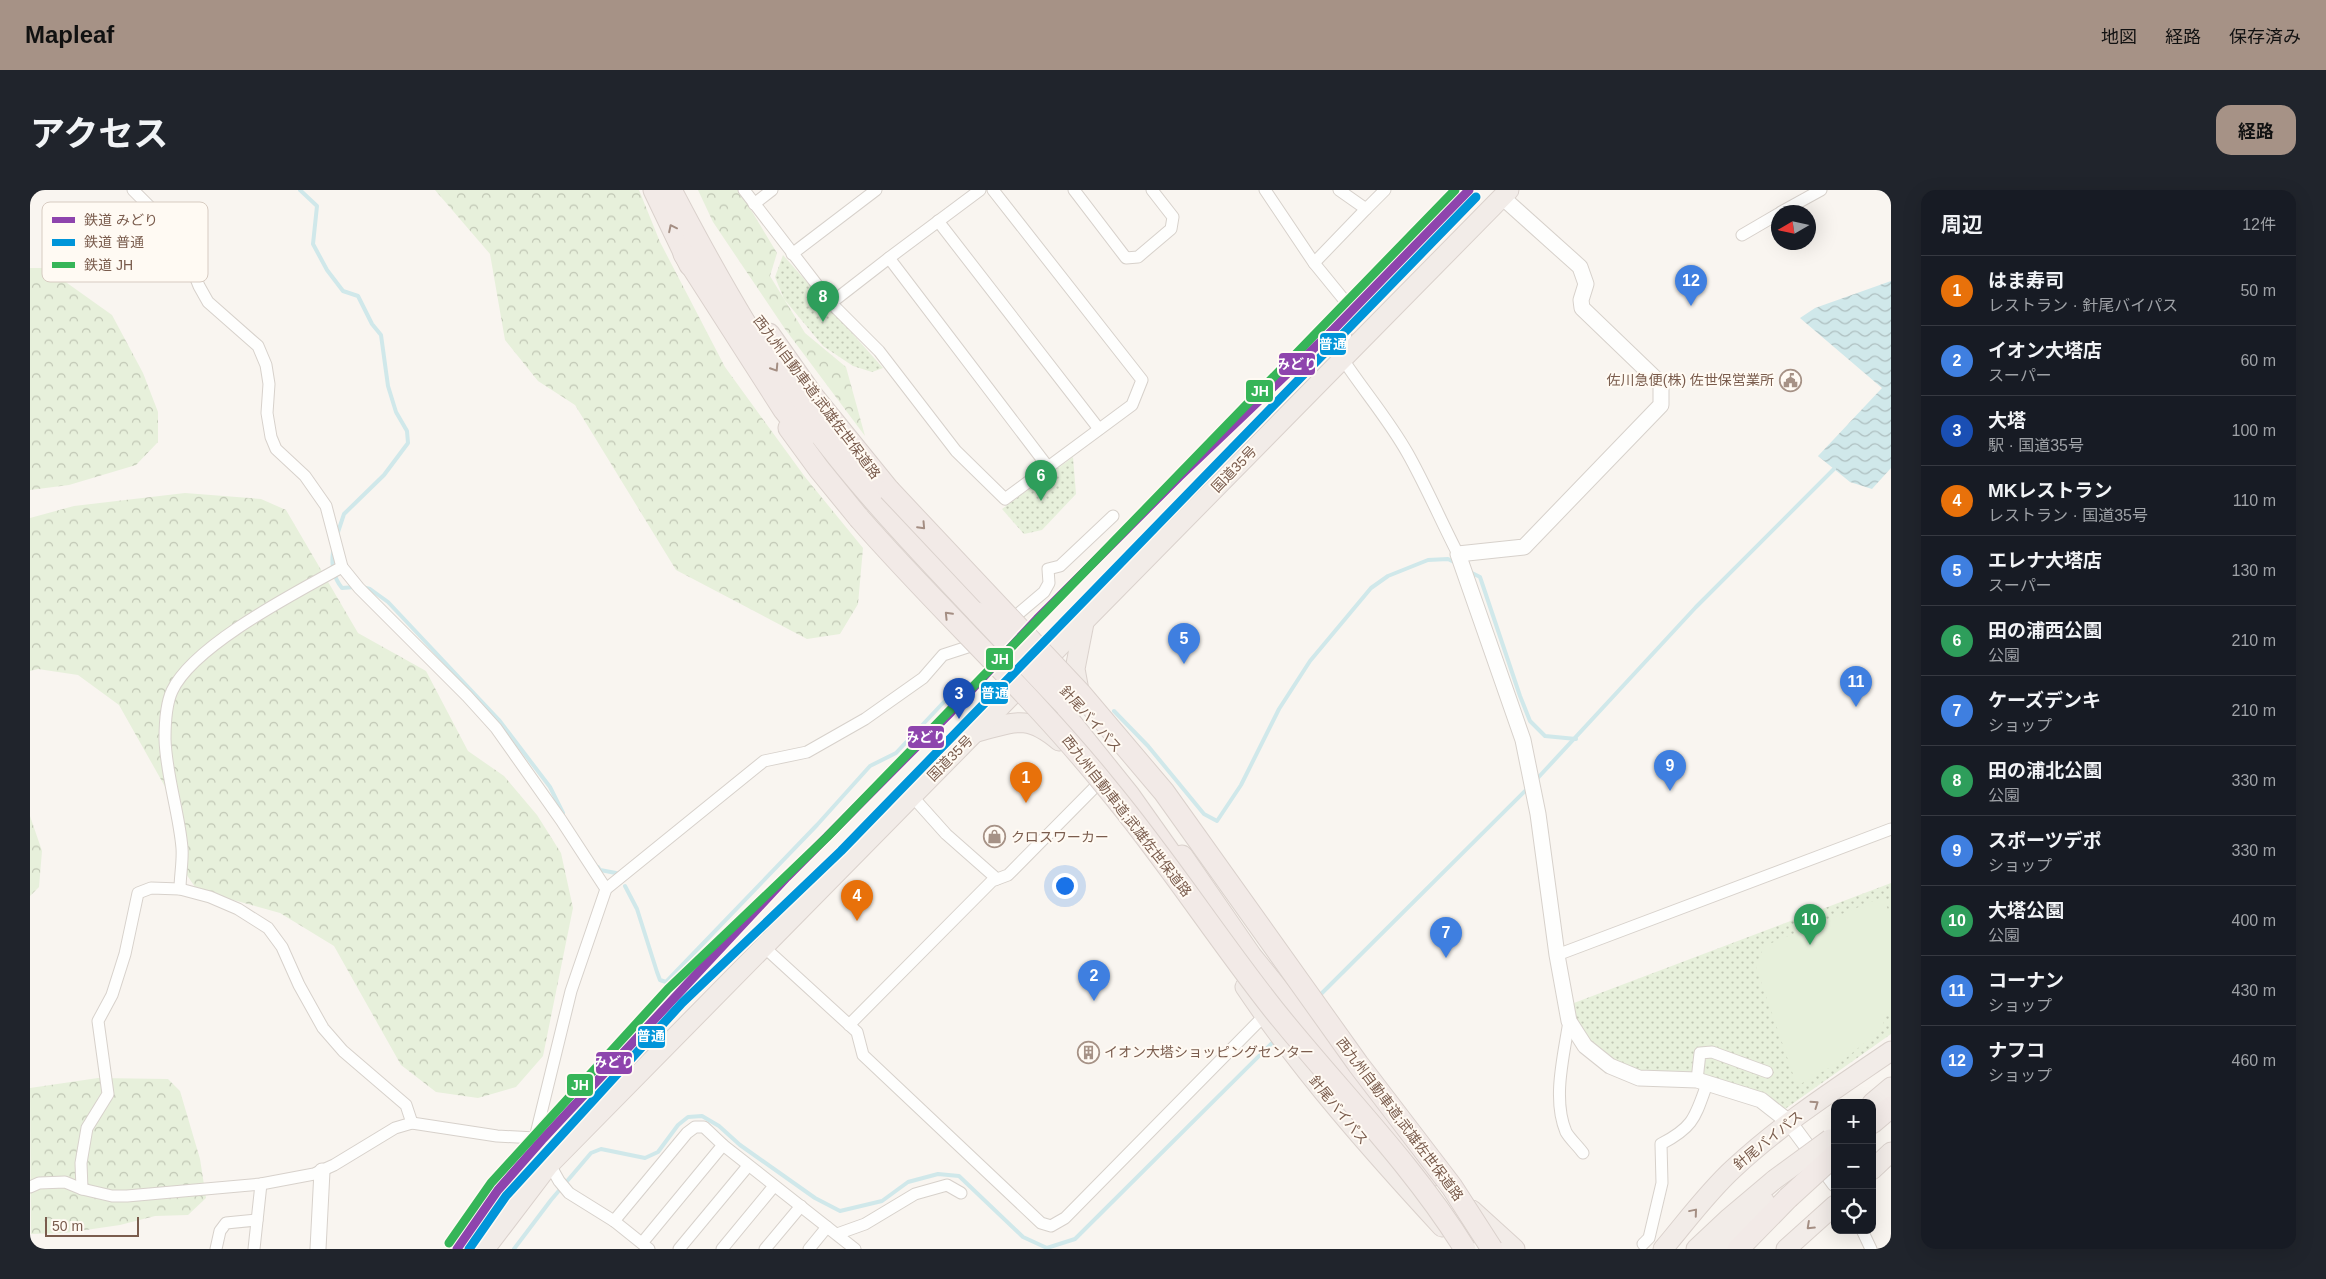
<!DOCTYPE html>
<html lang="ja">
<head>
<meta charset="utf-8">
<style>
  :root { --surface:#171b24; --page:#20242c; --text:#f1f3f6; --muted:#9ea1a6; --line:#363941; --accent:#a69286 }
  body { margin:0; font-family:Helvetica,"Noto Sans JP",sans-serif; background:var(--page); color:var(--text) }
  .controls { position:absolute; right:15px; bottom:15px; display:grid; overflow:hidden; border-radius:10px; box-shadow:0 5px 20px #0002 }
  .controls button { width:45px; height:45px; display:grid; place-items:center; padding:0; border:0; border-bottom:1px solid var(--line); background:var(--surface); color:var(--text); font:25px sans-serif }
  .compass { position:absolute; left:1741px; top:15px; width:45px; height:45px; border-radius:50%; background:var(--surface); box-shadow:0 5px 20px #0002; rotate:261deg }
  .scale { position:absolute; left:15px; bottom:12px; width:94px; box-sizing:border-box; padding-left:5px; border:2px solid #7a5c4d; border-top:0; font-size:14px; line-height:18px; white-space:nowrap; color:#7a5c4d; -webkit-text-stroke:4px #fffaf3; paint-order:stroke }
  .you { position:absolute; left:1034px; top:695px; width:18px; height:18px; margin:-12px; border:4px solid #fff; border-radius:50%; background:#1a73e8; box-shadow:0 0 0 8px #1a73e833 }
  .badge { display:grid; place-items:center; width:32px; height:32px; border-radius:50%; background:var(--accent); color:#fff; font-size:16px; font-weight:700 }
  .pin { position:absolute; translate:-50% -41px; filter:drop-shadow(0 1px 2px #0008) }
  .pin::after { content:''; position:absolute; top:26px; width:18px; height:15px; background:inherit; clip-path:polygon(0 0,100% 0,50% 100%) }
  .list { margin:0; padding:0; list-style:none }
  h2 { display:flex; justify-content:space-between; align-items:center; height:65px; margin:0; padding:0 20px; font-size:21px }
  h2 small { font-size:16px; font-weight:400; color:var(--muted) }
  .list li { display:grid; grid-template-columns:32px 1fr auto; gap:15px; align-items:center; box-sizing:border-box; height:70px; padding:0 20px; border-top:1px solid var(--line) }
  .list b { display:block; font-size:19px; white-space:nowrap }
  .list p { margin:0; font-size:16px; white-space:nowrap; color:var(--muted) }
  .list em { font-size:16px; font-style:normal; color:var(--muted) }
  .icon { flex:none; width:28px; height:28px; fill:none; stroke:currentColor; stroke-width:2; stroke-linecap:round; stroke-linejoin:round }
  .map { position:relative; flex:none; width:1861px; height:1059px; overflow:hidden; border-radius:15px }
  header { display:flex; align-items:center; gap:30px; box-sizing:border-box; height:70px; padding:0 25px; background:var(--accent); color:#111 }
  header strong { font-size:24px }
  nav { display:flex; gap:28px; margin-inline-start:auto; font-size:18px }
  .intro { display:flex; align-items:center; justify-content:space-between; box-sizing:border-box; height:120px; padding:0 30px }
  h1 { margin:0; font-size:35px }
  .button { padding:12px 22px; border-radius:15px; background:var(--accent); color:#111; font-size:18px; font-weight:700 }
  main { display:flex; gap:30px; padding:0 30px }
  aside { flex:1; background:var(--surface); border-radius:15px; box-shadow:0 5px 20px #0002 }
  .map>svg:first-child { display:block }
  .forest { fill:url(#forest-crowns) }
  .park { fill:url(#park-dots) }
  .pitch { fill:#e7f0db }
  .water { fill:url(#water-waves) }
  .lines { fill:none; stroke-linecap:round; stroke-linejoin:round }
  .stream { stroke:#d0e8ea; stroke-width:4 }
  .minor-casing { stroke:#d7d1cb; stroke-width:13 }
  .tertiary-casing { stroke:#d7d1cb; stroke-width:17 }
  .trunk-casing { stroke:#dad1cc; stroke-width:21 }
  .motorway-casing { stroke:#dad1cc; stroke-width:23 }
  .minor { stroke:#fefefd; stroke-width:11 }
  .tertiary { stroke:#fefefd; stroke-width:15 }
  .trunk { stroke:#f2ece8; stroke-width:19 }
  .motorway { stroke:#f2eae7; stroke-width:21 }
  .trunk-bridge-casing { stroke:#dad1cc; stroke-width:21; stroke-linecap:butt }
  .motorway-bridge-casing { stroke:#dad1cc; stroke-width:23; stroke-linecap:butt }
  .trunk-bridge { stroke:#f2ece8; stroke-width:19 }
  .motorway-bridge { stroke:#f2eae7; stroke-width:21 }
  .rail-1-casing { stroke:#fffaf3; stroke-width:12 }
  .rail-2-casing { stroke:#fffaf3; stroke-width:12 }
  .rail-3-casing { stroke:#fffaf3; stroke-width:12 }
  .rail-1 { stroke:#8e44ad; stroke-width:9 }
  .rail-2 { stroke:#0095d9; stroke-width:9 }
  .rail-3 { stroke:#36b558; stroke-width:9 }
  .oneway { stroke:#a48e83 }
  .labels { text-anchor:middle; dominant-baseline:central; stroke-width:4; stroke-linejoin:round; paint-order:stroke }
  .poi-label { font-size:14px; fill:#7a5c4d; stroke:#fffaf3; text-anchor:start }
  .street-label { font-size:14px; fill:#7a5c4d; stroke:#fffaf3 }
  .key { fill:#fffaf3; stroke:#d7cbc1; stroke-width:1 }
  .key-label { font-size:14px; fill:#7a5c4d }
  .line-badge { stroke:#fffaf3; stroke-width:2 }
  .badge-label { font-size:14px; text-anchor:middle; font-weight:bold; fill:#fff }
</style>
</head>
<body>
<header>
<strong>Mapleaf</strong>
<nav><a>地図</a><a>経路</a><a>保存済み</a></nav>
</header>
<div class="intro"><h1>アクセス</h1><a class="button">経路</a></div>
<main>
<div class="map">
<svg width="1861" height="1059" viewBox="0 0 1861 1059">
  <defs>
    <pattern id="forest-crowns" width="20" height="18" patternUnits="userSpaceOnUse" patternTransform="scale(1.25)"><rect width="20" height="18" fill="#e7f0db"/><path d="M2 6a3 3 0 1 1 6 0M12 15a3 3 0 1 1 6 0" fill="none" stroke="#c0c6b4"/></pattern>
    <pattern id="park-dots" width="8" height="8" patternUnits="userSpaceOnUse" patternTransform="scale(1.25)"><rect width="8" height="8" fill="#e7f0db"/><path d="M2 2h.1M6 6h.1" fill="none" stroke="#c0c6b4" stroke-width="1.8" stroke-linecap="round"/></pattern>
    <pattern id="water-waves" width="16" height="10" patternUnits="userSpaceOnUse" patternTransform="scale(1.25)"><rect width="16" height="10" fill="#d0e8ea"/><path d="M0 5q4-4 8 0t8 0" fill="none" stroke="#aebfc0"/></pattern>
  </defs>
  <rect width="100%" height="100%" fill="#f9f5f0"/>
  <g class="forest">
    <path d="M405 0H609L630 52 695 177 775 287 833 358 828 414 810 444 777 449 646 380 545 215 508 191 475 150 460 64Z"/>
    <path d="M668 0H709L747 63 740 86 775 143 816 177 835 246 755 139 683 32Z"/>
    <path d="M0 78H16L82 125 113 183 128 222V252L106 275 39 295 0 300Z"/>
    <path d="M155 303 231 309 256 320 328 443 396 481 438 561 474 586 507 625 531 663 543 718 513 866 486 897 448 908 406 902 371 875 304 756 250 723 167 700 148 672 138 602 89 515 48 485 8 479 0 481V328L44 316Z"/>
    <path d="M0 626 12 661 9 697 0 706Z"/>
    <path d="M68 888 138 889 150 901 170 969 176 1008 158 1025 125 1026 90 1035 35 1043 1 1044 0 898Z"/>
  </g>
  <g class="park">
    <path d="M753 65 853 178 842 182 823 176 793 156 754 109 745 87Z"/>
    <path d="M1043 267 1046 304 1012 340 994 344 972 319Z"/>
    <path d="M1861 693V844L1748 924 1677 894 1609 888 1555 856 1536 816Z"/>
  </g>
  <path class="pitch" d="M1853 707 1861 727V814L1851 839 1815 869 1767 896 1726 777 1734 756Z"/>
  <path class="water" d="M1861 91V278L1842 299 1820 292 1788 266 1852 198 1770 128 1785 118Z"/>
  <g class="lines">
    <g class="stream">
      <path d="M270 0 287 16 283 54 297 80 313 101 328 106 342 134 351 145 358 196 366 222 377 241 378 253 354 285 314 324 307 345"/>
      <path d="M303 362C301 376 303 387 312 398L325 397"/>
      <path d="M1438 381 1450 387 1490 506 1500 531 1515 546 1546 549"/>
      <path d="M332 397 340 399 358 412 469 530 520 597 533 623"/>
      <path d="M1084 521 1118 556 1174 624 1187 631 1211 595 1249 519 1280 471 1341 398 1358 386 1398 370 1418 369 1426 373"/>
      <path d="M1505 591 1666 417 1804 279"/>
      <path d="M568 677 570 680 586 683"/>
      <path d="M595 696 607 719 627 782 630 790 636 792 787 635 840 576 866 563 927 498"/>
      <path d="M1289 806 1498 598"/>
      <path d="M484 1059 521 1010 561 963 571 959 615 968 628 962 648 935 658 927 672 926 689 936 710 955 785 1008 810 1021 852 1011 878 992 908 984 929 986 993 1047 1017 1058 1045 1049 1245 850"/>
    </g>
    <defs>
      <g id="minor">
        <path d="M103 0 137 34 153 56 169 96 178 112 228 156 236 175 239 194 237 223 241 247 246 259 275 286 296 316 312 377 329 398 437 506 466 538 531 630 576 699"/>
        <path d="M714 0 801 113 849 161 926 261 975 309 1102 215 1112 190 963 0"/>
        <path d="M1044 0 1096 68 1108 67 1141 39 1143 27 1122 0"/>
        <path d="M1235 0 1284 73 1315 111 1317 135 1312 168C1333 200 1359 230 1378 264 1396 296 1411 331 1428 364"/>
        <path d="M1309 0 1336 19 1355 0"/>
        <path d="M724 14 742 0"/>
        <path d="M1751 22 1791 0"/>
        <path d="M908 31 1069 239"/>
        <path d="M1712 45 1748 24"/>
        <path d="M762 64 846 0"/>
        <path d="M859 68 950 0"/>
        <path d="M1284 73 1336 19"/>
        <path d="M801 113 859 68 1018 277"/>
        <path d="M882 606 916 644 967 689"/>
        <path d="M150 699C150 686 153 671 152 658 149 622 136 585 135 549 135 534 136 514 142 501 163 455 267 402 312 377"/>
        <path d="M734 757 827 842 833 865 1011 1033 1021 1036 1035 1028 1234 826"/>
        <path d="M1527 765 1861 639"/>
        <path d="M1539 831C1534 865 1522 909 1536 942 1540 949 1548 956 1553 963"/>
        <path d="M819 835 962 691 978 685 1066 596"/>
        <path d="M1667 890 1670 863 1682 862 1737 882"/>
        <path d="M505 948 541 801 576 699 734 571 777 562 835 529 893 488 913 465 956 451 1014 402 1019 393 1018 379 1030 376 1083 326"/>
        <path d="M0 997 9 993 35 992 52 999 82 1006H97L231 994 284 984 304 975 365 938 382 933 467 946 505 948 529 991 539 1003 584 1031 619 1059"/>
        <path d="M52 999 51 973 57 938 78 904 68 831 82 805 95 764 108 703 121 698 150 699 180 707 208 719 238 738 252 757 269 795 293 838 313 861 376 915 382 933"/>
        <path d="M584 1031 657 943 665 937H674L693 955"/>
        <path d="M1832 1040 1841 1059"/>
        <path d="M807 1044 835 1034 885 1004 917 995 931 1003"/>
        <path d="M612 1053 693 955 825 1059"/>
        <path d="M1613 1054 1619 1048 1632 993 1631 954C1664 937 1665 927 1677 894"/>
        <path d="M186 1059 190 1041 196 1033 227 1030"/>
        <path d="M224 1059 231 994"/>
        <path d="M649 1059 718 976"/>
        <path d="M692 1059 744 996"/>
        <path d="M735 1059 771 1016"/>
        <path d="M779 1059 797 1037"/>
      </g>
      <g id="tertiary">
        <path d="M1472 7 1550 77 1556 94 1551 110 1552 118 1631 194V215L1494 357 1428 364 1493 550 1508 624 1527 765 1539 831 1555 856 1580 876 1609 888 1667 890 1731 910 1759 932 1805 994"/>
        <path d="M288 1059 292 981"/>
      </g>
      <g id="trunk">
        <path d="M1050 506 1045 479 1054 433"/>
        <path d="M947 542C985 532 997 524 1029 551"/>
        <path d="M1215 797C1273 883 1342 961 1412 1037"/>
        <path d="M1842 913 1861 897"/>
        <path d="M1842 980 1861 962"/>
        <path d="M1442 1020 1485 1059"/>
        <path d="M455 1059 519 975 1479 0"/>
        <path d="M1633 1059C1656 1032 1677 1003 1703 979 1751 934 1807 898 1861 861"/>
        <path d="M1666 1059 1699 1028 1744 990"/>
        <path d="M1688 1059 1735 1012"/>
        <path d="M1756 1059 1805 1015"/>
      </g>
      <g id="motorway">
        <path d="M624 0 660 75"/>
        <path d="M641 0C689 92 742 185 807 266 851 321 900 372 948 423"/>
        <path d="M654 64 754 220 775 246"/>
        <path d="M739 144 782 205 859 300"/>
        <path d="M759 238 789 279 829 328"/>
        <path d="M1030 519 1099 605 1155 684"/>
        <path d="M1152 666 1221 766 1340 914 1371 951 1404 985"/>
        <path d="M1842 933 1861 917"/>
        <path d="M1708 1059 1758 1008"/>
      </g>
    </defs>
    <use href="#minor" class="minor-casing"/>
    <use href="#tertiary" class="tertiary-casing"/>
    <use href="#trunk" class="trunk-casing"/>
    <use href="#motorway" class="motorway-casing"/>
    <use href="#minor" class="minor"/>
    <use href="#tertiary" class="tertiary"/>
    <use href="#trunk" class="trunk"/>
    <use href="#motorway" class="motorway"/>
    <defs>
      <path id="trunk-bridge" d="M1744 990 1800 949"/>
      <g id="motorway-bridge">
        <path d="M859 300 1051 504 1134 602 1328 874 1422 997 1462 1059"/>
        <path d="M829 328C910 421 1001 503 1078 599 1137 670 1187 748 1244 820 1308 900 1381 972 1435 1059"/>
        <path d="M948 423 1036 516"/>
        <path d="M1758 1008 1805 965"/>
      </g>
    </defs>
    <use href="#trunk-bridge" class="trunk-bridge-casing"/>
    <use href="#motorway-bridge" class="motorway-bridge-casing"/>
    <use href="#trunk-bridge" class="trunk-bridge"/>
    <use href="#motorway-bridge" class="motorway-bridge"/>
    <defs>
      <path id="rail-1" d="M427 1059 468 1000 512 950 757 687 921 522 1007 429 1149 287 1304 139 1439 0"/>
      <path id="rail-2" d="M439 1059 476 1006 652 813 811 661 1446 7"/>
      <path id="rail-3" d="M419 1053 461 993 638 799 797 647 1425 0"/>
    </defs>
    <use href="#rail-1" class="rail-1-casing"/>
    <use href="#rail-2" class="rail-2-casing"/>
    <use href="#rail-3" class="rail-3-casing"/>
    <use href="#rail-1" class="rail-1"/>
    <use href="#rail-2" class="rail-2"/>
    <use href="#rail-3" class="rail-3"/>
  </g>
  <defs><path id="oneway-chevron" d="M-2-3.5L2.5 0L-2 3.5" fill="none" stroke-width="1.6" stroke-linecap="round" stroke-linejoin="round" transform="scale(1.25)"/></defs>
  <g class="oneway">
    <use href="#oneway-chevron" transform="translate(642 38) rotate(-116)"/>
    <use href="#oneway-chevron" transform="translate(745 178) rotate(57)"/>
    <use href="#oneway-chevron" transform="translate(892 336) rotate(47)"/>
    <use href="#oneway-chevron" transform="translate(918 425) rotate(-134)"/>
    <use href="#oneway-chevron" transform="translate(1785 914) rotate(-35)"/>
    <use href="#oneway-chevron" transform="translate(1664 1022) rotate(-50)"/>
    <use href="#oneway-chevron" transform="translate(1780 1036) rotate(137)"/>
  </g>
  <defs>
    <symbol id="civic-ring" viewBox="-11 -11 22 22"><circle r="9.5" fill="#fffaf3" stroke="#a69286" stroke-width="1.5"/><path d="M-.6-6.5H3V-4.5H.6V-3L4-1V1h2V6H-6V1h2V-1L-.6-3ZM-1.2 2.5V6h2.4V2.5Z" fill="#a69286"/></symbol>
    <symbol id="shop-ring" viewBox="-11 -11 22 22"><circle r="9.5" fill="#fffaf3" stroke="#a69286" stroke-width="1.5"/><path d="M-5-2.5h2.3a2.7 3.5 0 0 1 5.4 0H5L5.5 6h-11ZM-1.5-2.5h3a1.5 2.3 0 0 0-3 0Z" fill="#a69286"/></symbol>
    <symbol id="building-ring" viewBox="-11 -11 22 22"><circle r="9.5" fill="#fffaf3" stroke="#a69286" stroke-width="1.5"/><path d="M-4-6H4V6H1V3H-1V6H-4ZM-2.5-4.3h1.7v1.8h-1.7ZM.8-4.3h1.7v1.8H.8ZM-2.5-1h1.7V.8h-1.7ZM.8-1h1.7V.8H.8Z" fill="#a69286"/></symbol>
  </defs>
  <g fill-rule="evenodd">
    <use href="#civic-ring" x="1748" y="178" width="25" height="25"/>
    <use href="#shop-ring" x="952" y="634" width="25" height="25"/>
    <use href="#building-ring" x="1046" y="850" width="25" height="25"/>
  </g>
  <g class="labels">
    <g class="poi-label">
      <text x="1744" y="190" text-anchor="end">佐川急便(株) 佐世保営業所</text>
      <text x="981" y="647">クロスワーカー</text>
      <text x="1074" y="862">イオン大塔ショッピングセンター</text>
    </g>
    <g class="street-label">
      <text transform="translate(787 207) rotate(53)">西九州自動車道;武雄佐世保道路</text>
      <text transform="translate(1204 279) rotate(-46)">国道35号</text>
      <text transform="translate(1061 529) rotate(48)">針尾バイパス</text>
      <text transform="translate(920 568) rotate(-45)">国道35号</text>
      <text transform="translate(1097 626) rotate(52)">西九州自動車道;武雄佐世保道路</text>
      <text transform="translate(1309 920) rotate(51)">針尾バイパス</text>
      <text transform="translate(1370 929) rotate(53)">西九州自動車道;武雄佐世保道路</text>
      <text transform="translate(1738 950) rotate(-39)">針尾バイパス</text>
    </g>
  </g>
  <rect x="12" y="12" width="166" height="80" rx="8" class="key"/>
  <rect x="22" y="27" width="23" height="6" fill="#8e44ad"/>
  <rect x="22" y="49" width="23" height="7" fill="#0095d9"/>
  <rect x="22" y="72" width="23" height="6" fill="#36b558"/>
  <g class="key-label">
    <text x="54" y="35">鉄道 みどり</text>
    <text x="54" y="57">鉄道 普通</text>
    <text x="54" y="80">鉄道 JH</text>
  </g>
  <g class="line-badge">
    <rect x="1289" y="142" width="28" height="24" rx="5" fill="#0095d9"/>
    <rect x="1248" y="162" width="38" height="24" rx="5" fill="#8e44ad"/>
    <rect x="1215" y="189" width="29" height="24" rx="5" fill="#36b558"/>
    <rect x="955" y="457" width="29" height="24" rx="5" fill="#36b558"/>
    <rect x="950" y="491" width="29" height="24" rx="5" fill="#0095d9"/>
    <rect x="877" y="535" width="38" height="24" rx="5" fill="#8e44ad"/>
    <rect x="607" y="835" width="29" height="24" rx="5" fill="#0095d9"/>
    <rect x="565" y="861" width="38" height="24" rx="5" fill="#8e44ad"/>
    <rect x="536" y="883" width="28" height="24" rx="5" fill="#36b558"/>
  </g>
  <g class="badge-label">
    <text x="1303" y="159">普通</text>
    <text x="1267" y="179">みどり</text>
    <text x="1230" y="206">JH</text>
    <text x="970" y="474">JH</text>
    <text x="965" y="508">普通</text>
    <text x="896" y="552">みどり</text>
    <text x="621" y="851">普通</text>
    <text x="584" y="877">みどり</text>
    <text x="550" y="900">JH</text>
  </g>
</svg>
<div class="controls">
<button>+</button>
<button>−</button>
<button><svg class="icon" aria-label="locate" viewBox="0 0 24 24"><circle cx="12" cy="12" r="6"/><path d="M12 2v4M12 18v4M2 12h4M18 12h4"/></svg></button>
</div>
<svg class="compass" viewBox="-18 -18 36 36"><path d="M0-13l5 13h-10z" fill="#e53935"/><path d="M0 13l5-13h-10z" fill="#9ea1a6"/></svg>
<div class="scale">50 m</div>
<div class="you"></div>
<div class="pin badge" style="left:996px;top:613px;background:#e8710a">1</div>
<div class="pin badge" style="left:1064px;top:811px;background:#3f7fe0">2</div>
<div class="pin badge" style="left:929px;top:529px;background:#1a4fb4">3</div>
<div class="pin badge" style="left:827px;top:731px;background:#e8710a">4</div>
<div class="pin badge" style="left:1154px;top:474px;background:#3f7fe0">5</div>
<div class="pin badge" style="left:1011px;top:311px;background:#2e9e5b">6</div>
<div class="pin badge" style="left:1416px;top:768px;background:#3f7fe0">7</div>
<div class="pin badge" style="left:793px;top:132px;background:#2e9e5b">8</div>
<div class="pin badge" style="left:1640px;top:601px;background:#3f7fe0">9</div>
<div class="pin badge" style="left:1780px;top:755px;background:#2e9e5b">10</div>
<div class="pin badge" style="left:1826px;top:517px;background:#3f7fe0">11</div>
<div class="pin badge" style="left:1661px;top:116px;background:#3f7fe0">12</div>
</div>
<aside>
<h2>周辺<small>12件</small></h2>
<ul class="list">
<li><span class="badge" style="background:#e8710a">1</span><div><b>はま寿司</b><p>レストラン · 針尾バイパス</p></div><em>50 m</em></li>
<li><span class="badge" style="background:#3f7fe0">2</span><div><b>イオン大塔店</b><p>スーパー</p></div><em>60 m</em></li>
<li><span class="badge" style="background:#1a4fb4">3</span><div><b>大塔</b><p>駅 · 国道35号</p></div><em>100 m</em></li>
<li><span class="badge" style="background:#e8710a">4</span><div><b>MKレストラン</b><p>レストラン · 国道35号</p></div><em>110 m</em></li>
<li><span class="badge" style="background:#3f7fe0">5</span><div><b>エレナ大塔店</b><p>スーパー</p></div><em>130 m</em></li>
<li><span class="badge" style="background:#2e9e5b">6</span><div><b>田の浦西公園</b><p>公園</p></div><em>210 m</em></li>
<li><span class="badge" style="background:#3f7fe0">7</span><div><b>ケーズデンキ</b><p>ショップ</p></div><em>210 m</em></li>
<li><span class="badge" style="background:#2e9e5b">8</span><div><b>田の浦北公園</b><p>公園</p></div><em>330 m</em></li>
<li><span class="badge" style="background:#3f7fe0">9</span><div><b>スポーツデポ</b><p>ショップ</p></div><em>330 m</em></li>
<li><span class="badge" style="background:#2e9e5b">10</span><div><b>大塔公園</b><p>公園</p></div><em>400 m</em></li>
<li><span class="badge" style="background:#3f7fe0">11</span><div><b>コーナン</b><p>ショップ</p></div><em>430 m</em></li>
<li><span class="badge" style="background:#3f7fe0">12</span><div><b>ナフコ</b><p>ショップ</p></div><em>460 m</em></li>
</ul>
</aside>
</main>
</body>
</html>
